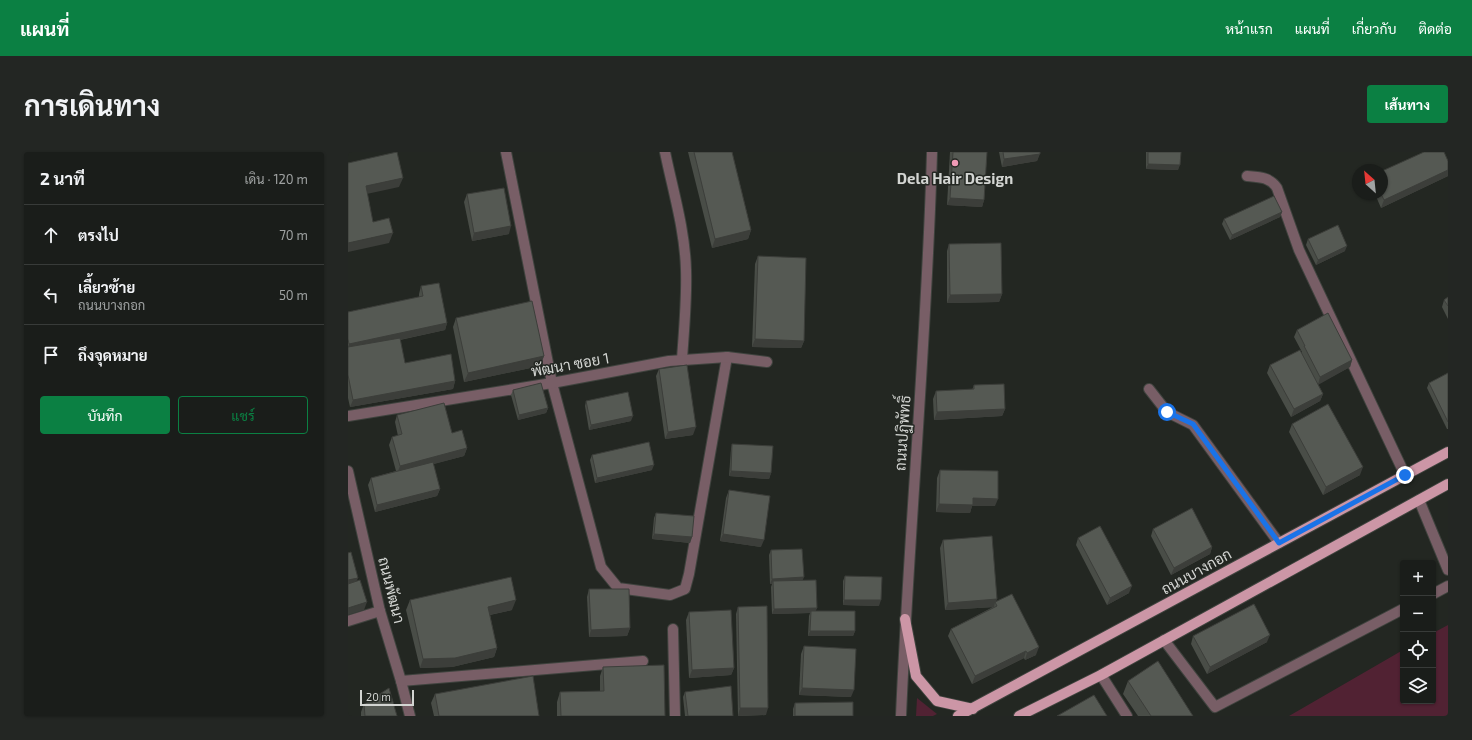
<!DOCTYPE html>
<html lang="th">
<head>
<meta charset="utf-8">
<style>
  :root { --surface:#1a1d1a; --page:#232623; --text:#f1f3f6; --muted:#9fa2a2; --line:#383b39; --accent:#0b8043 }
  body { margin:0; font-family:"Exo 2",Sarabun,sans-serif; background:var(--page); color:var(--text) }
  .controls { position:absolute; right:12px; bottom:12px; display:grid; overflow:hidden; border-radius:4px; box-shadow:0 1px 3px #0004 }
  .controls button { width:36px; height:36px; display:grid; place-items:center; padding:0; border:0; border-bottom:1px solid var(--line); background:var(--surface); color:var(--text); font:20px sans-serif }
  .compass { position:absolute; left:1004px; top:12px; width:36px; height:36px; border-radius:50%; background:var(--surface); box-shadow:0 1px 3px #0004; rotate:333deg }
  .scale { position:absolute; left:12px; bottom:10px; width:54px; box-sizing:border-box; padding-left:4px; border:2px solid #d3d5d2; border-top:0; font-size:11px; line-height:14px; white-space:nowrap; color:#d3d5d2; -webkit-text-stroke:3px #232722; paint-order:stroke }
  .stop { position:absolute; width:12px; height:12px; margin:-9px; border:3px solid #1a73e8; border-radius:50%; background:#fff }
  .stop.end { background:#1a73e8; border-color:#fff; box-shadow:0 1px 4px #0008 }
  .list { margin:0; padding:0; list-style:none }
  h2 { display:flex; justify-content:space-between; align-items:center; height:52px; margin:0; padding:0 16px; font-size:17px }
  h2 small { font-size:13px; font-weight:400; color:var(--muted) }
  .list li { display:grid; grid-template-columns:26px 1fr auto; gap:12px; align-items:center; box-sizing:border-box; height:60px; padding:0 16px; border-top:1px solid var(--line) }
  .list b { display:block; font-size:15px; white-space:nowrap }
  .list p { margin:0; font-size:13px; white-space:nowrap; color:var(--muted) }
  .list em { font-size:13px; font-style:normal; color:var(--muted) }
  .actions { display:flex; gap:8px; padding:12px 16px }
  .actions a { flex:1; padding:9px 0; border:1px solid var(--accent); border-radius:4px; text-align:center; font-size:14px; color:var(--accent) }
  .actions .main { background:var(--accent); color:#fff }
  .icon { flex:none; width:22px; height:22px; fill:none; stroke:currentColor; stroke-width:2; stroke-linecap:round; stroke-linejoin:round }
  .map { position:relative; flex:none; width:1100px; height:564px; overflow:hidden; border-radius:4px }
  header { display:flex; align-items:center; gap:24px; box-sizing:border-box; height:56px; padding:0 20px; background:var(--accent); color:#fff }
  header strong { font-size:19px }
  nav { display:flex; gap:22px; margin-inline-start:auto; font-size:14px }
  .intro { display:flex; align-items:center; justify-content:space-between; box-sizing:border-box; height:96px; padding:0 24px }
  h1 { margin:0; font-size:28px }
  .button { padding:10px 18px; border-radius:4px; background:var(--accent); color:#fff; font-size:14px; font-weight:700 }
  main { display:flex; gap:24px; padding:0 24px }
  aside { flex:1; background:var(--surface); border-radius:4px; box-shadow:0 1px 3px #0004 }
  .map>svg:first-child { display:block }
  .green { fill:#512233 }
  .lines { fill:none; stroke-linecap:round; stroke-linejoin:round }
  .minor-casing { stroke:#3f433e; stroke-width:12 }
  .major-casing { stroke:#3f433e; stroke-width:12 }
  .minor { stroke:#785e66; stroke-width:10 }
  .major { stroke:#cc96a6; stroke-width:10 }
  .wall { fill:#494d47 }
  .shaded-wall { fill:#3c3e3a }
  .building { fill:#555953; stroke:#3c3e3a }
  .route { stroke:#1a73e8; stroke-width:5 }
  .poi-dot { fill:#f09ab5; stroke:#232722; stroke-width:1.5 }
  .labels { text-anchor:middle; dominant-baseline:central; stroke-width:3; stroke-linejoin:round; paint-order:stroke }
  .poi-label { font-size:15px; font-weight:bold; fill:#d3d5d2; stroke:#232722 }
  .street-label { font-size:15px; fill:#d3d5d2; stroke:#232722 }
</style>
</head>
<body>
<header>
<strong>แผนที่</strong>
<nav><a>หน้าแรก</a><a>แผนที่</a><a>เกี่ยวกับ</a><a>ติดต่อ</a></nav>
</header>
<div class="intro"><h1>การเดินทาง</h1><a class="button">เส้นทาง</a></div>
<main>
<aside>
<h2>2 นาที<small>เดิน · 120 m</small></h2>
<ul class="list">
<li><svg class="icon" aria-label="ahead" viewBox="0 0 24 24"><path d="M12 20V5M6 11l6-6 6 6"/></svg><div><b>ตรงไป</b></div><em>70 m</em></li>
<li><svg class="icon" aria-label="left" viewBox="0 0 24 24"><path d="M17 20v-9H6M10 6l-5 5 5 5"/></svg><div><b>เลี้ยวซ้าย</b><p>ถนนบางกอก</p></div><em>50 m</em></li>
<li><svg class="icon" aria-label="arrive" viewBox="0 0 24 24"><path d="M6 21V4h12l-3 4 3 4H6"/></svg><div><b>ถึงจุดหมาย</b></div></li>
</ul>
<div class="actions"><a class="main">บันทึก</a><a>แชร์</a></div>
</aside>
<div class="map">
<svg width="1100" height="564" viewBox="0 0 1100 564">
  <rect width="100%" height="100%" fill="#232722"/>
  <g class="green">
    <path d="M1100 473V564H941L1055 498V549H1085V481Z"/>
    <path d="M569 546 589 562 585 564H568Z"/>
  </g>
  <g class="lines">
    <defs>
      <g id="minor">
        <path d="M158 0 204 231 253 415 270 436 322 443 337 437 341 422 379 205"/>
        <path d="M317 0C325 39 337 78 338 118 339 147 336 178 334 207"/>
        <path d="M899 24C911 25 922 25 929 36L951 98 1057 323"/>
        <path d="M801 237 819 260 845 273 931 391"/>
        <path d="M0 264 204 231 321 209 379 205 419 210"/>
        <path d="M0 319 32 459 53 529 62 564"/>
        <path d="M1071 348 1100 418"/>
        <path d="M1085 442 1100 434"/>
        <path d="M0 469 32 459"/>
        <path d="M325 477 327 564"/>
        <path d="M816 488 867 555 1055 457"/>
        <path d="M753 523 779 564"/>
        <path d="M53 529 295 509"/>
        <path d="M553 564C561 376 579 188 584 0"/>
      </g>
      <g id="major">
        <path d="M557 467 568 524 589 549 625 557"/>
        <path d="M610 564 1100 300"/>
        <path d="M671 564 753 523 1100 332"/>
      </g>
    </defs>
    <use href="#minor" class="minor-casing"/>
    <use href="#major" class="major-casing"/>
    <use href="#minor" class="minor"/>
    <use href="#major" class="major"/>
  </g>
  <g class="wall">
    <path d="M340 0H384L403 78 400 87 364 96Z"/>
    <path d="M602 0H639L636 48 634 55 599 53Z"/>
    <path d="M651 0H692L689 9 654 15Z"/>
    <path d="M798 0H833L830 18 798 17Z"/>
    <path d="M1100 9V24L1033 56 1027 42H1034Z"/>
    <path d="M119 42 161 82 124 89 116 50Z"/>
    <path d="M934 60 932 65 882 88 874 72 876 67Z"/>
    <path d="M960 87 997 99 968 113 958 93Z"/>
    <path d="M601 92 654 142 651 150 599 151V99Z"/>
    <path d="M410 104 456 189 453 196 404 195 407 112Z"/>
    <path d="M73 134 99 171 97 178 52 188 57 211 107 229 105 237 2 255 0 246V160L71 145V142Z"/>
    <path d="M1100 145V167L1094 155 1096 148Z"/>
    <path d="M108 166 196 204 192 214 116 230 105 175Z"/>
    <path d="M949 178 1004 208 1002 215 970 232 975 242 972 249 943 265 919 221 922 213 954 201V200L946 185Z"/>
    <path d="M311 217 345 283 317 287 308 224Z"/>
    <path d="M1100 221V277H1099L1079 236 1081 231Z"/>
    <path d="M626 233 657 257 654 264 586 268 585 247 588 239 624 238Z"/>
    <path d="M165 238 200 256 198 261 170 268 163 243Z"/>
    <path d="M238 249 283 269 241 278 237 254Z"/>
    <path d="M49 263 104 281 119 296 116 304 85 312 92 337 89 344 27 360 20 333 23 326 48 319 41 293 44 285 50 284 47 270Z"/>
    <path d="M944 272 1012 323 975 343 941 280Z"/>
    <path d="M384 292 423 321 421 327 381 324 383 297Z"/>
    <path d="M244 303 304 318 247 331 242 308Z"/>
    <path d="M592 318 647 354H624L622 361 588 360 589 326Z"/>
    <path d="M381 338 413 395 372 389 378 346Z"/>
    <path d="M308 361 344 385 342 391 304 387 306 366Z"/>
    <path d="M805 377 864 395 862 402 823 423 803 384Z"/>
    <path d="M730 386 781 441 759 453 728 393Z"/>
    <path d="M595 388 648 450 688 503 677 508 676 506 624 532 600 484 603 477 645 455H646L597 458 592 396Z"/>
    <path d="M423 398 454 428 469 456 467 459 507 479 505 484H460L461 464 462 461 424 462 423 435 424 432H422L421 403Z"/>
    <path d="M497 424 531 454 495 453V429Z"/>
    <path d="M241 437 282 476 279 484 241 485 239 445Z"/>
    <path d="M62 448 164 458 142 463 149 496 146 505 104 515 72 516 58 458Z"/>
    <path d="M390 455 418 563 390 564 388 462Z"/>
    <path d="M341 460 386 516 383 523 341 526 338 468Z"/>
    <path d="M845 484 919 490 859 522 843 492Z"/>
    <path d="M456 494 503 545 451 543 453 502Z"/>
    <path d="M255 515 317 564H209V550L212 540 252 539V524Z"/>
    <path d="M780 529 845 564H790L775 542Z"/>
    <path d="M337 540 385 564H337L335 545Z"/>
    <path d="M87 542 191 564H86L83 551Z"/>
    <path d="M447 551 505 564H445V557Z"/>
    <path d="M16 552 49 564H13V560Z"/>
  </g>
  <g class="shaded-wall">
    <path d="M692 2 689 9 654 15 656 7Z"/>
    <path d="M800 12 832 13 830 18 798 17Z"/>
    <path d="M1100 18V24L1033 56 1036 48Z"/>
    <path d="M55 26 51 35 14 43 18 34Z"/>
    <path d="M602 46 636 48 634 55 599 53Z"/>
    <path d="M934 60 932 65 882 88 884 83Z"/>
    <path d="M163 74 161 82 124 89 126 81Z"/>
    <path d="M403 78 400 87 364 96 367 87Z"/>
    <path d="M45 81 41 91 0 100V91Z"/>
    <path d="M999 94 997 99 968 113 970 108Z"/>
    <path d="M654 142 651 150 599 151 602 143Z"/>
    <path d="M99 171 97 178 0 199V195L1 192Z"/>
    <path d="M407 187 456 189 453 196 404 195Z"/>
    <path d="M196 204 192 214 116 230 120 221Z"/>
    <path d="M1004 208 1002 215 970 233 972 225Z"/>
    <path d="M107 229 105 237 2 255 5 248Z"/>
    <path d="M975 242 972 249 943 265 946 257Z"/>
    <path d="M200 256 198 261 170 268 171 263Z"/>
    <path d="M657 257 654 264 586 268 589 260Z"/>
    <path d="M285 264 283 269 241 278 243 273Z"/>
    <path d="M348 275 345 283 317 287 320 280Z"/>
    <path d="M119 296 116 304 49 322 52 314Z"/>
    <path d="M306 313 304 318 247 331 249 326Z"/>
    <path d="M1015 315 1012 323 975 343 978 335Z"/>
    <path d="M383 319 423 321 421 327 381 324Z"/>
    <path d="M92 337 89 344 27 360 29 353Z"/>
    <path d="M625 346 650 347 647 354H624L622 361 588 360 591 352Z"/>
    <path d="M306 382 344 385 342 391 304 387Z"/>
    <path d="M375 382 416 388 413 395 372 389Z"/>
    <path d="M864 395 862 402 823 423 826 416Z"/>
    <path d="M456 425 454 430 425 429 424 432H422L424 427Z"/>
    <path d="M10 426 7 433 0 435V428Z"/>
    <path d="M784 434 781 441 759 453 762 446Z"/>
    <path d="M649 447 648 451 647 450 646 455 597 458 600 451Z"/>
    <path d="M168 448 164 458 136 464 140 455Z"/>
    <path d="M496 448H533L531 454 495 453Z"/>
    <path d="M19 450 16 458 0 463V456Z"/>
    <path d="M469 456 467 461 463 459 462 461 424 462 426 457Z"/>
    <path d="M282 476 279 484 241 485 243 478Z"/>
    <path d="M462 479H507L505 484H460Z"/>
    <path d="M922 483 919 490 859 522 862 515Z"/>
    <path d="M691 495 688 503 677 508 679 501Z"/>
    <path d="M149 496 146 505 104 515 72 516 75 507Z"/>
    <path d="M678 499 676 506 624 532 627 524Z"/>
    <path d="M386 516 383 523 341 526 344 518Z"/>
    <path d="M454 536 506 538 503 545 451 543Z"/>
    <path d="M392 556H420L418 563 390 564Z"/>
  </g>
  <g class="building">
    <path d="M49 0 55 26 18 34 25 70 41 66 45 81 0 91V11Z"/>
    <path d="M346 0H384L403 78 367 87Z"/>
    <path d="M605 0H639L636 48 602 46Z"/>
    <path d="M655 0H692V2L656 7Z"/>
    <path d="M800 0H833L832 13 800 12Z"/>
    <path d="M1076 0H1096L1100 9V18L1036 48 1033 42H1034V19Z"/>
    <path d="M156 36 163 74 126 81 119 42Z"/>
    <path d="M926 44 934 60 884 83 876 67Z"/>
    <path d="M990 73 999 94 970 108 960 87Z"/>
    <path d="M653 91 654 142 602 143 601 92Z"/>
    <path d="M410 104 458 106 456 189 407 187Z"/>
    <path d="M91 131 99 171 1 192 0 187V160L75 144 73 134Z"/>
    <path d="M1100 145V154L1096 148Z"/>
    <path d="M184 149 196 204 120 221 108 166Z"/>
    <path d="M980 161 1004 208 972 225 956 194H957L949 178Z"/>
    <path d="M52 186 57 211 103 202 107 229 5 248 0 223V195Z"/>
    <path d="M952 198 975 242 946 257 922 213Z"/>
    <path d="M339 213 348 275 320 280 311 217Z"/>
    <path d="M1100 221V270L1081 231Z"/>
    <path d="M193 231 200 256 171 263 165 238Z"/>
    <path d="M656 232 657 257 589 260 588 239 626 237V233Z"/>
    <path d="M280 240 285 264 243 273 238 249Z"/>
    <path d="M96 251 104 281 114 278 119 296 52 314 44 285 54 282 49 263Z"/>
    <path d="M980 252 1015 315 978 335 944 272Z"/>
    <path d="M301 290 306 313 249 326 244 303Z"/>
    <path d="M384 292 425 294 423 321 383 319Z"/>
    <path d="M85 310 92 337 29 353 23 326Z"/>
    <path d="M592 318 650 319V347L625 346V353L591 352Z"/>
    <path d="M381 338 422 344 416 388 375 382Z"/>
    <path d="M844 356 864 395 826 416 805 377Z"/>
    <path d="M308 361 346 364 344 385 306 382Z"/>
    <path d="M752 374 784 434 762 446 730 386Z"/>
    <path d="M644 384 649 447 600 451 595 388Z"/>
    <path d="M454 397 456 425 424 427 423 398Z"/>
    <path d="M3 400 10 426 0 428V401Z"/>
    <path d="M497 424 534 425 533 448H496Z"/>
    <path d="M163 425 168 448 140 455 149 496 107 506 75 507 62 448Z"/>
    <path d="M12 428 19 450 0 456V432Z"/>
    <path d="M468 428 469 456 426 457 425 429Z"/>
    <path d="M241 437H281L282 476 243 478Z"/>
    <path d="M664 442 691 495 679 501 678 499 627 524 603 477 649 454 647 450Z"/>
    <path d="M906 452 922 483 862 515 845 484Z"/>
    <path d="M419 454 420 556H392L390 455Z"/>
    <path d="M383 458 386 516 344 518 341 460Z"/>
    <path d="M463 459H507V479H462Z"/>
    <path d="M456 494 508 497 506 538 454 536Z"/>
    <path d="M810 509 845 564H803L780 529Z"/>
    <path d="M316 513 317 564H213L212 540 256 539 255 515Z"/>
    <path d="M185 524 191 564H91L87 542Z"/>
    <path d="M383 534 385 564H340L337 540Z"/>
    <path d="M41 536 49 564H17L16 552Z"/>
    <path d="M746 543 759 564H709Z"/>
    <path d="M505 550V564H447V551Z"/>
  </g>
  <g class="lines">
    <path class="route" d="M819 260 845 272 931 391 1057 323"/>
  </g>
  <circle class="poi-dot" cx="607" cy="11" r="4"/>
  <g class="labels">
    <g class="poi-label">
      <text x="607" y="26">Dela Hair Design</text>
    </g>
    <g class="street-label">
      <text transform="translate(222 212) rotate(-10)">พัฒนา ซอย 1</text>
      <text transform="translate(554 281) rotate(-86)">ถนนปฏิพัทธิ์</text>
      <text transform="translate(848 419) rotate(-29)">ถนนบางกอก</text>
      <text transform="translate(44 438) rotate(76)">ถนนพัฒนา</text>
    </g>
  </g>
</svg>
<div class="controls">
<button>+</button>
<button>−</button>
<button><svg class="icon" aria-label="locate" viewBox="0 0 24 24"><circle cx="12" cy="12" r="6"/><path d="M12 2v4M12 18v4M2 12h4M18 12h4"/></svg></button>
<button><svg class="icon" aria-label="layers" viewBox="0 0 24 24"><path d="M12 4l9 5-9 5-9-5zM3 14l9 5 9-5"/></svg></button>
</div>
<svg class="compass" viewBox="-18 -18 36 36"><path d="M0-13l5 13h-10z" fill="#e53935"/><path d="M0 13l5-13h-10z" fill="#9fa2a2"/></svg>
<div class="scale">20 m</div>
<div class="stop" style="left:819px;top:260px"></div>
<div class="stop end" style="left:1057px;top:323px"></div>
</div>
</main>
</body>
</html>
